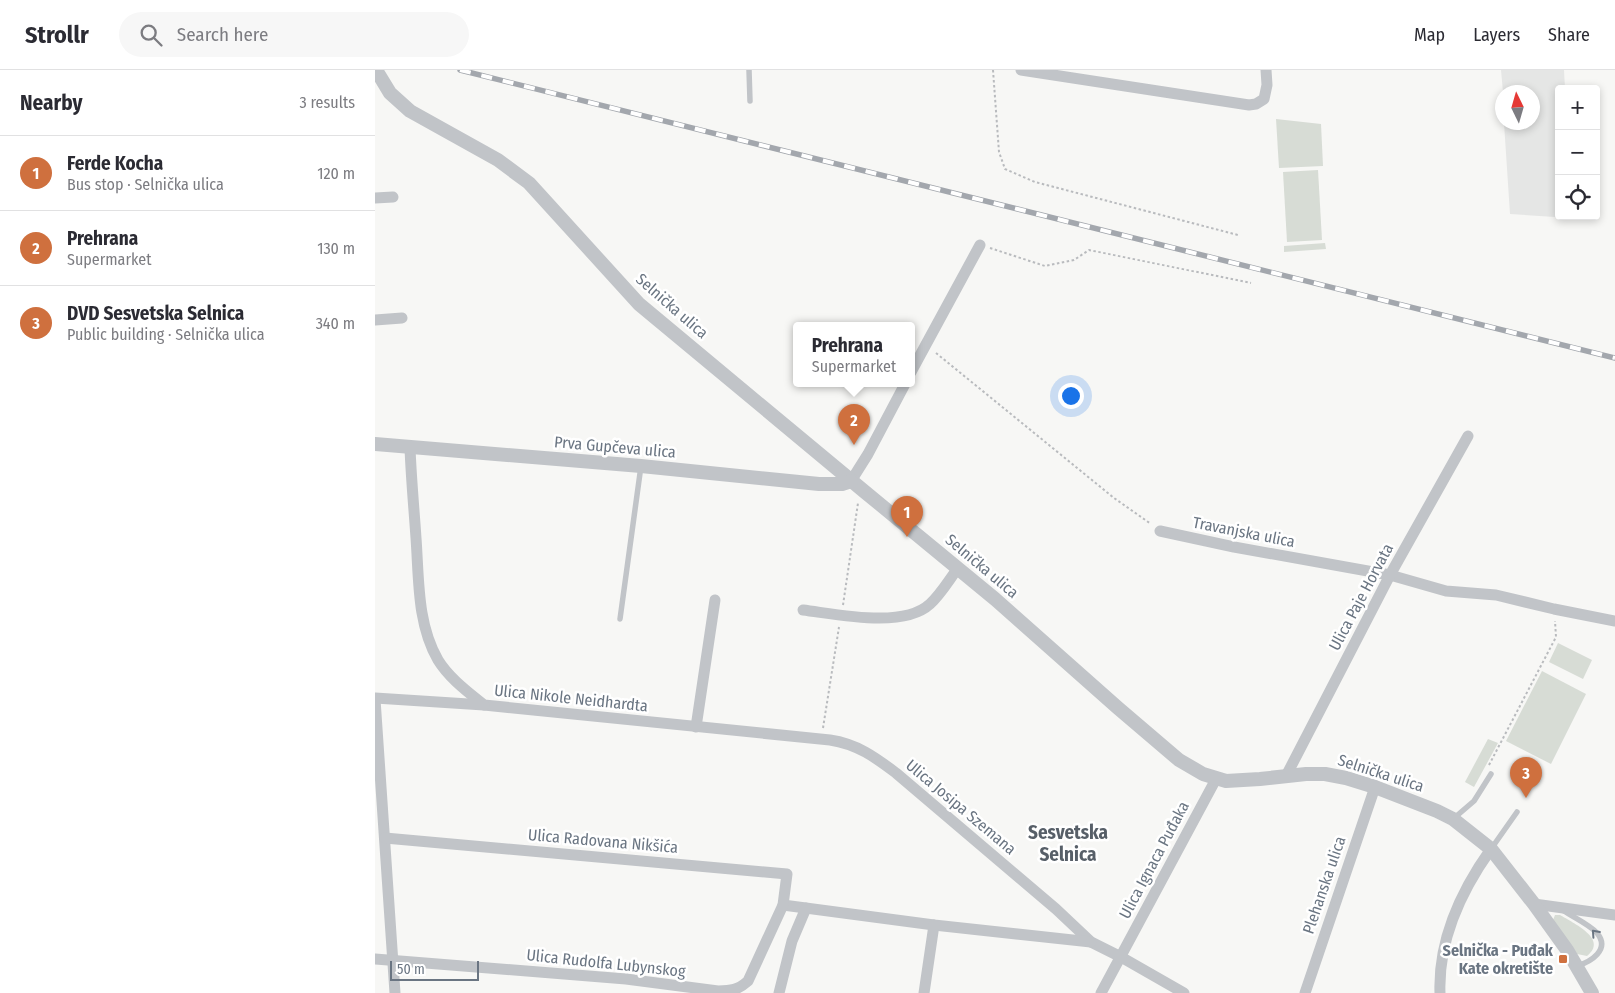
<!DOCTYPE html>
<html lang="en">
<head>
<meta charset="utf-8">
<style>
  :root { --surface:#fff; --page:#f7f7f7; --text:#2b2b33; --muted:#7c7c81; --line:#e1e1e2; --accent:#cf703e }
  body { margin:0; font-family:"Fira Sans Condensed",sans-serif; background:var(--page); color:var(--text) }
  .controls { position:absolute; right:15px; top:15px; display:grid; overflow:hidden; border-radius:5px; box-shadow:0 2px 8px #0003 }
  .controls button { width:45px; height:45px; display:grid; place-items:center; padding:0; border:0; border-bottom:1px solid var(--line); background:var(--surface); color:var(--text); font:25px sans-serif }
  .compass { position:absolute; left:1120px; top:15px; width:45px; height:45px; border-radius:50%; background:var(--surface); box-shadow:0 2px 8px #0003; rotate:355deg }
  .scale { position:absolute; left:15px; bottom:12px; width:89px; box-sizing:border-box; padding-left:5px; border:2px solid #6a7582; border-top:0; font-size:14px; line-height:18px; white-space:nowrap; color:#6a7582; -webkit-text-stroke:4px #fff; paint-order:stroke }
  .you { position:absolute; left:695px; top:325px; width:18px; height:18px; margin:-12px; border:4px solid #fff; border-radius:50%; background:#1a73e8; box-shadow:0 0 0 8px #1a73e833 }
  .badge { display:grid; place-items:center; width:32px; height:32px; border-radius:50%; background:var(--accent); color:#fff; font-size:16px; font-weight:700 }
  .pin { position:absolute; translate:-50% -41px; filter:drop-shadow(0 1px 2px #0008) }
  .pin::after { content:''; position:absolute; top:26px; width:18px; height:15px; background:inherit; clip-path:polygon(0 0,100% 0,50% 100%) }
  .popup { position:absolute; left:418px; top:252px; width:122px; height:65px; box-sizing:border-box; display:grid; place-content:center; border-radius:5px; background:var(--surface); filter:drop-shadow(0 1px 4px #0005); font-size:16px; white-space:nowrap; color:var(--muted) }
  .popup b { font-size:19px; color:var(--text) }
  .popup::after { content:''; position:absolute; left:50%; top:100%; margin-left:-10px; border:10px solid transparent; border-top-color:var(--surface) }
  .list { margin:0; padding:0; list-style:none }
  h2 { display:flex; justify-content:space-between; align-items:center; height:65px; margin:0; padding:0 20px; font-size:21px }
  h2 small { font-size:16px; font-weight:400; color:var(--muted) }
  .list li { display:grid; grid-template-columns:32px 1fr auto; gap:15px; align-items:center; box-sizing:border-box; height:75px; padding:0 20px; border-top:1px solid var(--line) }
  .list b { display:block; font-size:19px; white-space:nowrap }
  .list p { margin:0; font-size:16px; white-space:nowrap; color:var(--muted) }
  .list em { font-size:16px; font-style:normal; color:var(--muted) }
  .icon { flex:none; width:28px; height:28px; fill:none; stroke:currentColor; stroke-width:2; stroke-linecap:round; stroke-linejoin:round }
  .map { position:relative; flex:none; width:1240px; height:923px; overflow:hidden }
  header { display:flex; align-items:center; gap:30px; box-sizing:border-box; height:70px; padding:0 25px; background:var(--surface); border-bottom:1px solid var(--line) }
  header strong { font-size:24px }
  nav { display:flex; gap:28px; margin-inline-start:auto; font-size:18px }
  .search { width:350px; height:45px; background:var(--page); display:flex; align-items:center; gap:12px; box-sizing:border-box; padding:0 18px; border-radius:28px; color:var(--muted); font-size:19px }
  main { display:flex }
  aside { flex:1; background:var(--surface) }
  .map>svg:first-child { display:block }
  .built { fill:#e5e6e5 }
  .green { fill:#d7dcd5 }
  .lines { fill:none; stroke-linecap:round; stroke-linejoin:round }
  .path { stroke:#b9bbbe; stroke-width:2; stroke-dasharray:2.5 2.5; stroke-linecap:butt }
  .service { stroke:#c1c4c8; stroke-width:5.5 }
  .minor { stroke:#c1c4c8; stroke-width:11 }
  .tertiary { stroke:#c1c4c8; stroke-width:14 }
  .rail-casing { stroke:#a3a7ad; stroke-width:5.5 }
  .rail { stroke:#fff; stroke-width:4; stroke-dasharray:11; stroke-linecap:butt }
  .oneway { stroke:#6a7582 }
  .poi-dot { fill:#cf703e; stroke:#fff; stroke-width:2 }
  .labels { text-anchor:middle; dominant-baseline:central; stroke-width:5; stroke-linejoin:round; paint-order:stroke }
  .street-label { font-size:16px; fill:#6a7582; stroke:#fff }
  .poi-label { font-size:16px; font-weight:bold; fill:#6a7582; stroke:#fff; text-anchor:end }
  .quarter-label { font-size:19px; font-weight:bold; fill:#575f68; stroke:#fff }
</style>
</head>
<body>
<header>
<strong>Strollr</strong>
<div class="search"><svg class="icon" aria-label="search" viewBox="0 0 24 24"><circle cx="10" cy="10" r="6"/><path d="M15 15l6 6"/></svg>Search here</div>
<nav><a>Map</a><a>Layers</a><a>Share</a></nav>
</header>
<main>
<aside>
<h2>Nearby<small>3 results</small></h2>
<ul class="list">
<li><span class="badge">1</span><div><b>Ferde Kocha</b><p>Bus stop · Selnička ulica</p></div><em>120 m</em></li>
<li><span class="badge">2</span><div><b>Prehrana</b><p>Supermarket</p></div><em>130 m</em></li>
<li><span class="badge">3</span><div><b>DVD Sesvetska Selnica</b><p>Public building · Selnička ulica</p></div><em>340 m</em></li>
</ul>
</aside>
<div class="map">
<svg width="1240" height="923" viewBox="0 0 1240 923">
  <rect width="100%" height="100%" fill="#f7f7f5"/>
  <path class="built" d="M1126 0H1189L1190 19H1184V146H1195V148L1135 144 1129 53 1158 52V22H1128Z"/>
  <g class="green">
    <path d="M901 49 946 54 948 96 904 98Z"/>
    <path d="M943 100 947 170 912 172 908 102Z"/>
    <path d="M950 173 951 179 909 182V176Z"/>
    <path d="M1183 573 1217 590 1208 609 1174 592Z"/>
    <path d="M1167 601 1211 624 1176 694 1131 671Z"/>
    <path d="M1113 669 1123 673 1099 717 1090 712Z"/>
    <path d="M1180 845H1185C1198 853 1234 869 1212 886L1202 884 1178 850Z"/>
  </g>
  <g class="lines">
    <g class="path">
      <path d="M618 0 624 82 630 99 660 112 863 165"/>
      <path d="M615 178 670 196 699 190 714 180 876 213"/>
      <path d="M561 283 739 428 776 454"/>
      <path d="M468 535 483 433"/>
      <path d="M448 658 464 557"/>
      <path d="M1114 695 1181 567 1180 551"/>
    </g>
    <g class="service">
      <path d="M374 0 375 31"/>
      <path d="M245 549 266 396"/>
      <path d="M1078 749 1099 731 1116 704"/>
      <path d="M1116 779 1142 742"/>
      <path d="M1189 841C1198 847 1215 855 1222 863 1236 880 1215 892 1202 896"/>
    </g>
    <g class="minor">
      <path d="M646 0 874 35 881 34 889 29 892 15 891 0"/>
      <path d="M0 128 18 127"/>
      <path d="M0 250 27 248"/>
      <path d="M536 302 605 175"/>
      <path d="M35 377C36 407 39 438 41 468 44 509 42 554 63 590 74 608 93 622 109 635L455 670C482 674 500 687 521 703L681 839 716 872 746 887 809 923"/>
      <path d="M476 411 493 384 530 314"/>
      <path d="M785 461 859 477 1015 505 1071 521 1121 525 1179 539 1240 551"/>
      <path d="M428 540C461 544 528 559 555 534 566 524 574 510 583 498"/>
      <path d="M0 628 109 635"/>
      <path d="M0 629 20 923"/>
      <path d="M321 657 340 530"/>
      <path d="M911 706 1015 505 1093 366"/>
      <path d="M1159 834 1240 845"/>
      <path d="M408 835 559 855 716 872"/>
      <path d="M0 889 251 909 343 921C356 921 363 920 373 911L408 835 412 804 10 768"/>
      <path d="M404 923 417 871 431 838"/>
      <path d="M549 923 559 855"/>
      <path d="M726 923 841 709"/>
      <path d="M930 923 1000 717"/>
      <path d="M1065 923C1063 871 1086 821 1116 779"/>
    </g>
    <g class="tertiary">
      <path d="M1 0 15 23 35 41 123 90 154 113 264 234 490 422 620 529 743 638 804 690 828 704 851 711 885 709 931 704H950L971 708 1000 717 1062 741 1078 749 1116 779 1159 834 1192 880 1217 923"/>
      <path d="M0 374 266 396 444 414H467L476 411"/>
    </g>
    <defs>
      <path id="rail" d="M85 0 1240 288"/>
    </defs>
    <use href="#rail" class="rail-casing"/>
    <use href="#rail" class="rail"/>
  </g>
  <defs><path id="oneway-chevron" d="M-2-3.5L2.5 0L-2 3.5" fill="none" stroke-width="1.6" stroke-linecap="round" stroke-linejoin="round" transform="scale(1.25)"/></defs>
  <use class="oneway" href="#oneway-chevron" transform="translate(1220 863) rotate(-132)"/>
  <rect class="poi-dot" x="1183" y="884" width="10" height="10" rx="2.5"/>
  <g class="labels">
    <g class="street-label">
      <text transform="translate(297 236) rotate(41)">Selnička ulica</text>
      <text transform="translate(240 377) rotate(5)">Prva Gupčeva ulica</text>
      <text transform="translate(869 462) rotate(11)">Travanjska ulica</text>
      <text transform="translate(607 496) rotate(40)">Selnička ulica</text>
      <text transform="translate(986 527) rotate(-62)">Ulica Paje Horvata</text>
      <text transform="translate(196 628) rotate(6)">Ulica Nikole Neidhardta</text>
      <text transform="translate(1006 703) rotate(18)">Selnička ulica</text>
      <text transform="translate(586 737) rotate(40)">Ulica Josipa Szemana</text>
      <text transform="translate(228 771) rotate(5)">Ulica Radovana Nikšića</text>
      <text transform="translate(779 790) rotate(-62)">Ulica Ignaca Puđaka</text>
      <text transform="translate(949 815) rotate(-71)">Plehanska ulica</text>
      <text transform="translate(231 893) rotate(6)">Ulica Rudolfa Lubynskog</text>
    </g>
    <g class="poi-label">
      <text x="1178" y="880">Selnička - Puđak<tspan x="1178" dy="18">Kate okretište</tspan></text>
    </g>
    <g class="quarter-label">
      <text x="693" y="762">Sesvetska<tspan x="693" dy="22">Selnica</tspan></text>
    </g>
  </g>
</svg>
<div class="controls">
<button>+</button>
<button>−</button>
<button><svg class="icon" aria-label="locate" viewBox="0 0 24 24"><circle cx="12" cy="12" r="6"/><path d="M12 2v4M12 18v4M2 12h4M18 12h4"/></svg></button>
</div>
<svg class="compass" viewBox="-18 -18 36 36"><path d="M0-13l5 13h-10z" fill="#e53935"/><path d="M0 13l5-13h-10z" fill="#7c7c81"/></svg>
<div class="scale">50 m</div>
<div class="you"></div>
<div class="pin badge" style="left:532px;top:467px">1</div>
<div class="pin badge" style="left:479px;top:375px">2</div>
<div class="popup"><b>Prehrana</b>Supermarket</div>
<div class="pin badge" style="left:1151px;top:728px">3</div>
</div>
</main>
</body>
</html>
